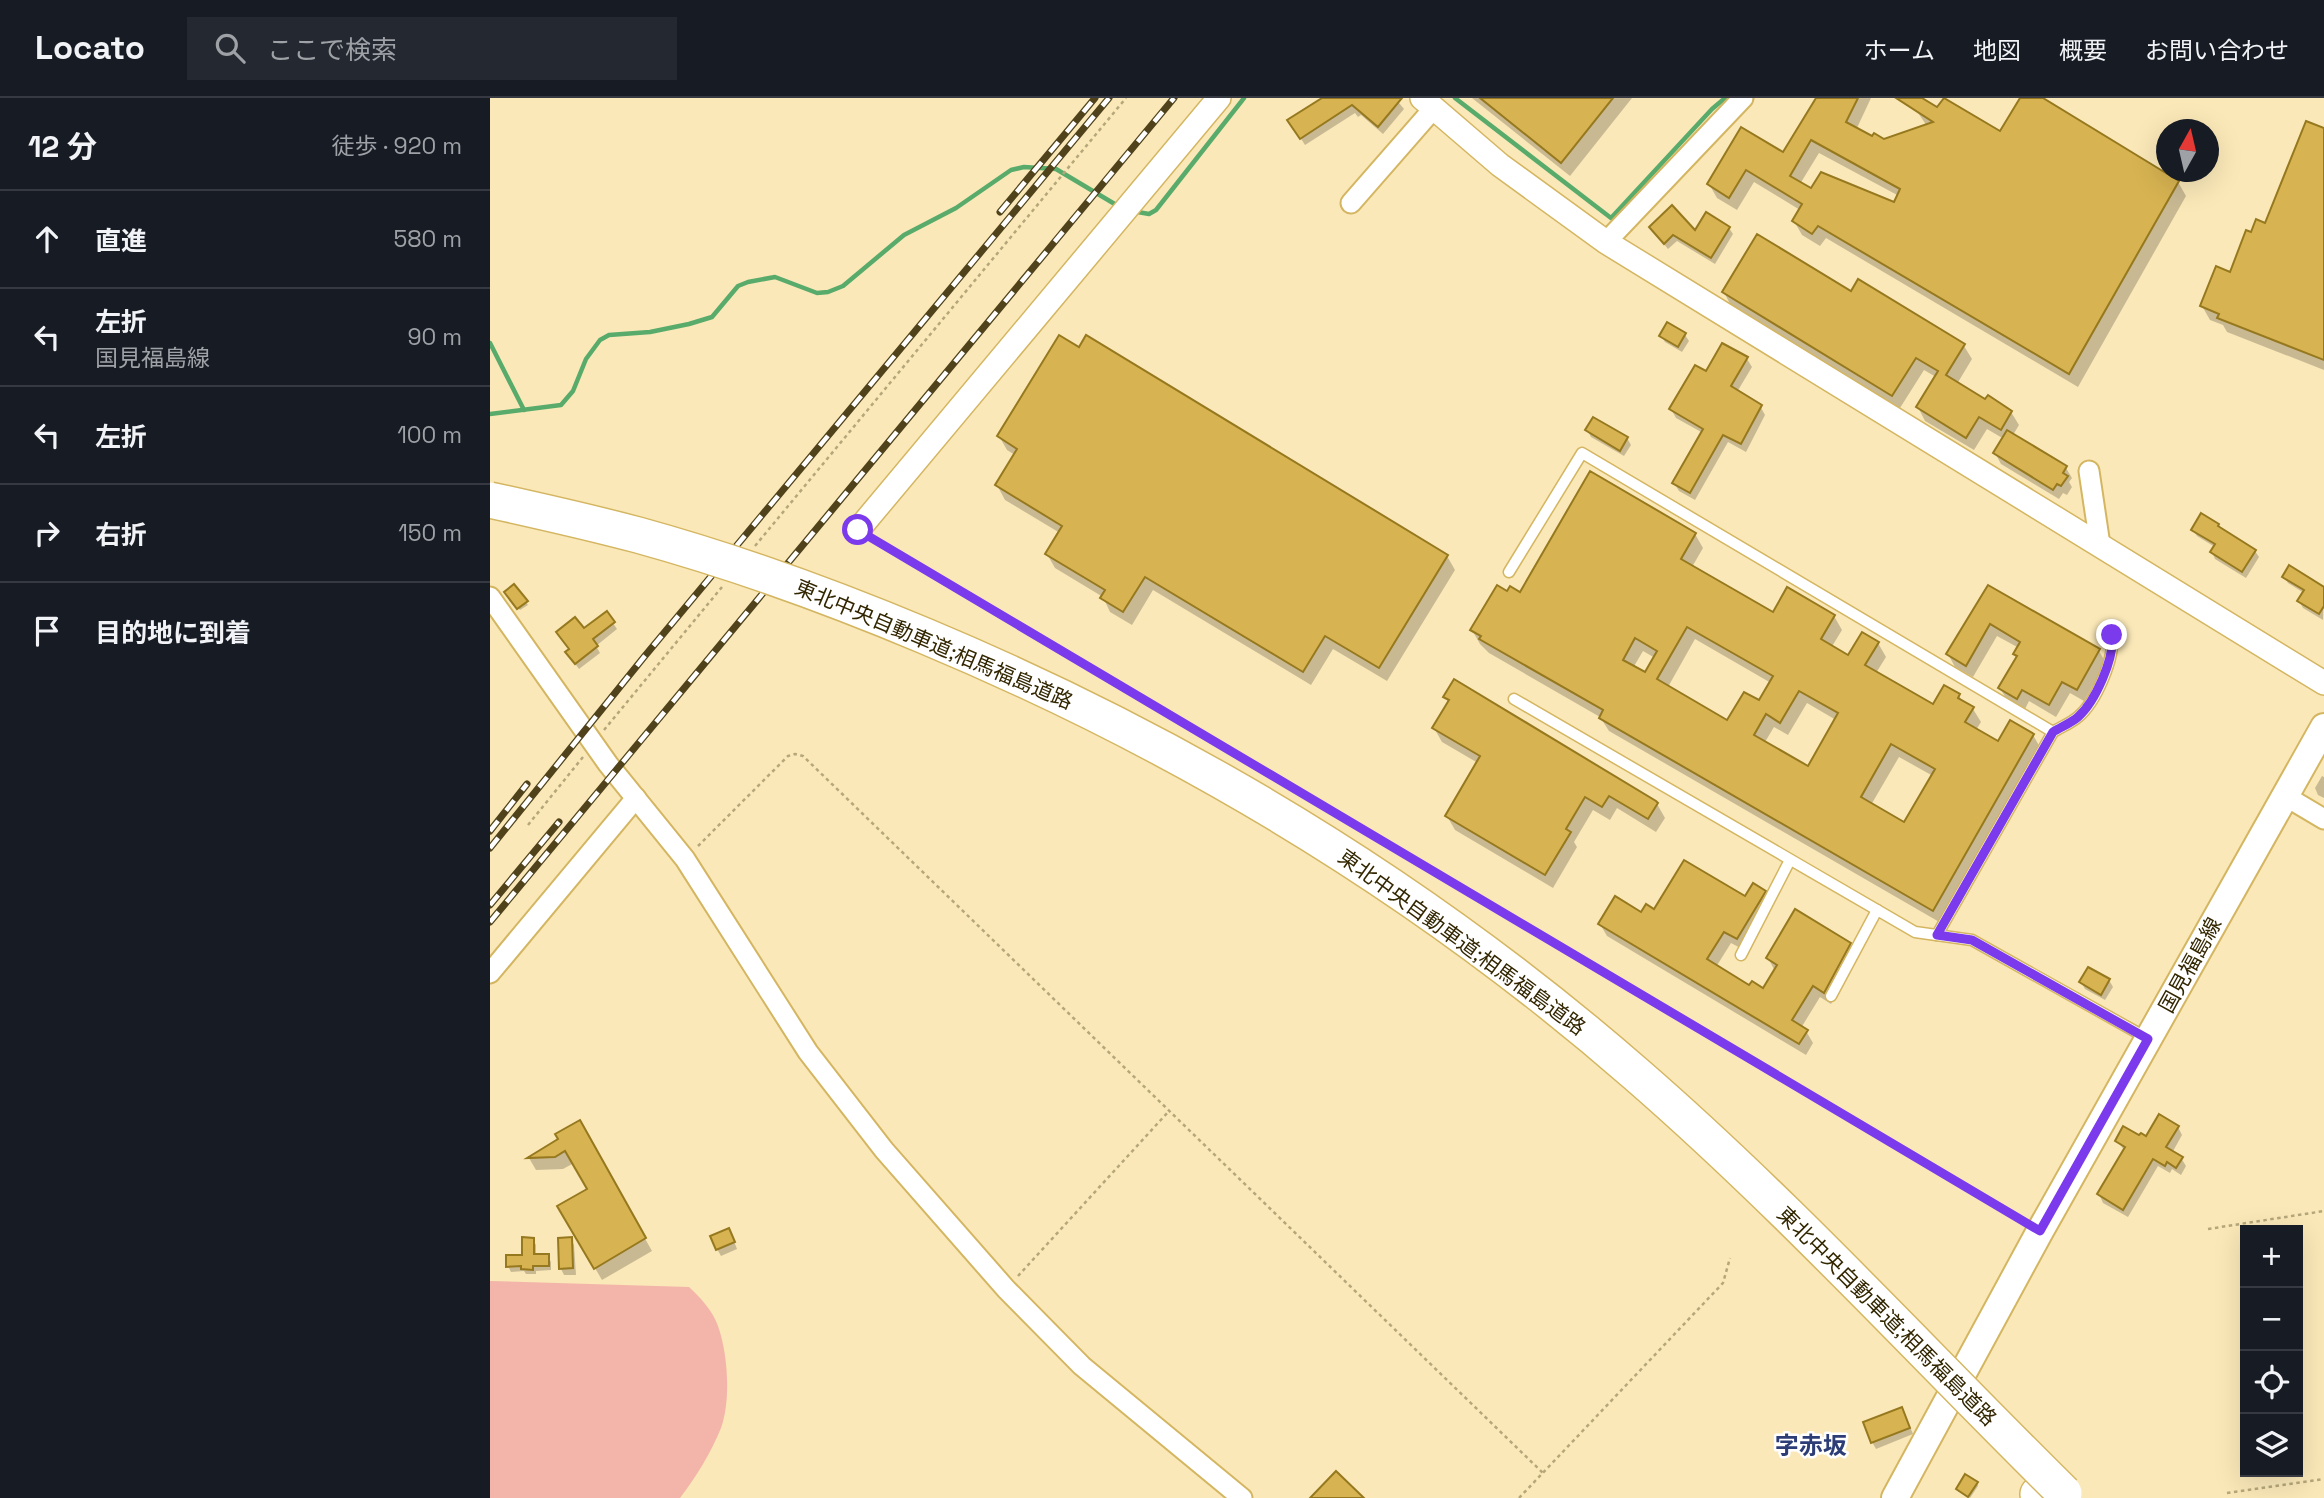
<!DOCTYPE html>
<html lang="ja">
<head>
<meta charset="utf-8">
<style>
  :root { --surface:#171b24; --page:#242831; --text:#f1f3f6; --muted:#9ea1a6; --line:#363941 }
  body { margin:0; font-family:"Space Grotesk","Noto Sans JP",sans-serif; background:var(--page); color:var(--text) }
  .controls { position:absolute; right:21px; bottom:21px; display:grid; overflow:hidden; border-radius:0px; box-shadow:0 7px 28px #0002 }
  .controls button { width:63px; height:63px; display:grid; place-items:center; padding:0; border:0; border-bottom:2px solid var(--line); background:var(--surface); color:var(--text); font:35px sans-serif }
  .compass { position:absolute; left:1666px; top:21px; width:63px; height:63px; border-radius:50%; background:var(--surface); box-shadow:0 7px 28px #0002; rotate:8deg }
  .stop { position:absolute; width:21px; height:21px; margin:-16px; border:5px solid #7c3aed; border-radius:50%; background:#fff }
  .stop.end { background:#7c3aed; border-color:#fff; box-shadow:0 2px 7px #0008 }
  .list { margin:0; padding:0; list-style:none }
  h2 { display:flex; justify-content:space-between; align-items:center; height:91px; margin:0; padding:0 28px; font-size:30px }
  h2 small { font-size:23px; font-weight:400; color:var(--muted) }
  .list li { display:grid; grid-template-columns:46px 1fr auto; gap:21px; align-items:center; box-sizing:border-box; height:98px; padding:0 28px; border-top:2px solid var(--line) }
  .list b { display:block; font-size:26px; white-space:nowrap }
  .list p { margin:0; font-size:23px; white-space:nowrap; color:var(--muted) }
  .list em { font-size:23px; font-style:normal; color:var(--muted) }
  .icon { flex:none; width:38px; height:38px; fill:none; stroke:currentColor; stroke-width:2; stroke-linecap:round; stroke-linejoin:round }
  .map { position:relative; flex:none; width:1834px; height:1400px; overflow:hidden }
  header { display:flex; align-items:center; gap:42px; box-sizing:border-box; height:98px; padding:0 35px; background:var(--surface); border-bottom:2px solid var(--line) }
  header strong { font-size:33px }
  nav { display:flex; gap:38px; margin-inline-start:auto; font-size:24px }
  .search { width:490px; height:63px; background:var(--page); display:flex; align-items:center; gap:18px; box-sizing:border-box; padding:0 24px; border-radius:0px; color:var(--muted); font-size:26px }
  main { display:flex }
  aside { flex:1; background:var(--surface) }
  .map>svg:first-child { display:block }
  .green { fill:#f3b5aa }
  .shadow { fill:#0003; fill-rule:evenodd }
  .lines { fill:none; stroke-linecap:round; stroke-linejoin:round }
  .stream { stroke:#59ab6b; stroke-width:4.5 }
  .building { fill:#d7b351; stroke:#96781e; stroke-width:2; fill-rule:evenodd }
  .service-casing { stroke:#d4b662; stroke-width:13 }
  .minor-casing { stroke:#d4b662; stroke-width:23 }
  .tertiary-casing { stroke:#d4b662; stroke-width:26 }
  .secondary-casing { stroke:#d4b662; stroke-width:30 }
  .motorway-casing { stroke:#d4b662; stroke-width:38 }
  .path { stroke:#b6a77a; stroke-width:2.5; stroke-dasharray:3.5 3.5; stroke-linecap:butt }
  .service { stroke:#fff; stroke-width:10 }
  .minor { stroke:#fff; stroke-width:19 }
  .tertiary { stroke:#fff; stroke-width:23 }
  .secondary { stroke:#fff; stroke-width:26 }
  .motorway { stroke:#fff; stroke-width:35 }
  .rail-casing { stroke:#50431c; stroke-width:7 }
  .rail { stroke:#fff; stroke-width:4.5; stroke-dasharray:13; stroke-linecap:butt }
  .motorway-bridge-casing { stroke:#d4b662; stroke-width:38; stroke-linecap:butt }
  .motorway-bridge { stroke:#fff; stroke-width:35 }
  .route { stroke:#7c3aed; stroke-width:9 }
  .labels { text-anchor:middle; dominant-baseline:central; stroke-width:5; stroke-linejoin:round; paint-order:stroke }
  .street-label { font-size:21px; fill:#332702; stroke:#fff }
  .quarter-label { font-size:24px; font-weight:bold; fill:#2d3d76; stroke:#fff }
</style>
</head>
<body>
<header>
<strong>Locato</strong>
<div class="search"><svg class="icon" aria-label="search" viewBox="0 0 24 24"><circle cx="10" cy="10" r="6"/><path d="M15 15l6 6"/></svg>ここで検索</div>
<nav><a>ホーム</a><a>地図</a><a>概要</a><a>お問い合わせ</a></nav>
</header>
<main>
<aside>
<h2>12 分<small>徒歩 · 920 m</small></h2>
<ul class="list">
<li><svg class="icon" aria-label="ahead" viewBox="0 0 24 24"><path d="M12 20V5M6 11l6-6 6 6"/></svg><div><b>直進</b></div><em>580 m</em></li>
<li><svg class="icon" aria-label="left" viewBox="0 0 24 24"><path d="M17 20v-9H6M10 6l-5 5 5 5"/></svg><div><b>左折</b><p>国見福島線</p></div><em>90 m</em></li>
<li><svg class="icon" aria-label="left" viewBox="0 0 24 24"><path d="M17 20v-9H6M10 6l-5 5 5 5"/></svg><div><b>左折</b></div><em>100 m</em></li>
<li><svg class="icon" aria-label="right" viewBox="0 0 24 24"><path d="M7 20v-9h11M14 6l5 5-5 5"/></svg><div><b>右折</b></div><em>150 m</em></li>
<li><svg class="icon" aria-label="arrive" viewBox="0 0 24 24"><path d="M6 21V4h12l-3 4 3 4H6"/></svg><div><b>目的地に到着</b></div></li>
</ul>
</aside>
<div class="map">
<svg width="1834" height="1400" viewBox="0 0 1834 1400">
  <rect width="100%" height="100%" fill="#fae8b8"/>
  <path class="green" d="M0 1183 199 1189C210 1199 223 1213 228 1228 238 1256 241 1302 231 1330 221 1355 206 1379 190 1400H0Z"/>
  <g class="shadow">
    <path d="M835 0H905L914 11 893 36 871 17 868 19 865 15 815 47 804 30Z"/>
    <path d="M982 0H1142L1080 78Z"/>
    <path d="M1328 0H1381L1366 32 1382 41 1394 42 1437 28 1426 12 1448 11 1511 36 1532 0H1550L1688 84 1696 98 1588 289 1336 140 1330 148 1312 137 1304 123 1310 112 1264 84 1247 112 1227 100 1219 86 1294 56ZM1329 55 1409 98 1405 106 1322 93 1310 86Z"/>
    <path d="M1834 32V272L1737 234 1733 227 1720 222 1712 208 1741 176 1762 136 1776 127Z"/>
    <path d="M1161 130 1205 135 1239 130 1243 136 1225 166 1187 143 1178 151Z"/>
    <path d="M1368 183 1474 248 1482 261 1467 286 1496 304 1521 314 1529 327 1523 337 1576 370 1582 380 1579 384 1582 389 1577 397 1573 395 1569 401 1511 366 1505 355 1514 341 1497 331 1484 352 1435 323 1428 309 1446 279 1434 272 1410 310 1241 208 1234 194 1361 195Z"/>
    <path d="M1195 237 1199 243 1192 254 1175 244 1171 238Z"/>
    <path d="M1257 261 1262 269 1247 294 1270 308 1275 317 1256 354 1238 344 1205 402 1189 393 1184 385 1213 335 1186 320 1181 311 1217 276Z"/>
    <path d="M1097 332 1137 340 1141 347 1134 358 1101 339Z"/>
    <path d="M509 338 957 458 965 472 897 583 843 551 821 587 663 492 642 527 620 514 613 499 565 470 557 456 570 435 515 402 507 387 525 357 517 352Z"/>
    <path d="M1728 427 1731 432 1765 453 1769 459 1756 480 1725 461 1722 454 1725 449 1707 438 1703 432Z"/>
    <path d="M1205 436 1213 450 1202 469 1283 516 1344 518 1352 532 1341 550 1359 560 1388 545 1396 559 1386 575 1444 608 1469 598 1474 605 1483 611 1491 624 1486 632 1509 646 1543 637 1551 651 1451 825 1119 633 1110 619 999 555 990 546 982 532 1018 496H1031ZM1205 541 1281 585 1269 605 1238 624 1178 589ZM1153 553 1165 560 1155 576 1143 570ZM1317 605 1346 622 1319 671 1275 644 1284 629 1298 637ZM1409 659 1443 678 1415 726 1381 707Z"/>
    <path d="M1794 479 1834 491 1833 522 1813 510 1809 503 1814 495 1798 485Z"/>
    <path d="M24 489 38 507 30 512 18 497Z"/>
    <path d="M1499 489 1609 553 1616 565 1594 603 1580 595 1566 619 1539 603 1534 613 1517 602 1510 590 1527 560 1525 556 1529 550 1507 538 1483 579 1465 569 1458 556Z"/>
    <path d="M116 515 127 531 106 548 110 555 89 571 81 560 94 532Z"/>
    <path d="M955 599 1167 706 1175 720 1166 734 1127 710 1120 722 1103 712 1084 744 1087 749 1063 790 965 732 957 718 988 665 952 644 944 630 959 605Z"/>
    <path d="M1832 678 1834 679V700L1828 697 1825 690Z"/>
    <path d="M1275 794 1282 806 1254 852 1241 845 1226 869 1260 889 1274 892 1285 873 1278 860 1360 846 1367 858 1341 906 1330 899 1311 930 1316 933 1323 945 1316 957 1117 838 1110 826 1165 813 1255 801Z"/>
    <path d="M1619 882 1623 889 1615 902 1595 891 1591 884Z"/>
    <path d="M89 1024 162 1153 112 1182 69 1109 100 1091 84 1065 73 1071 46 1072 39 1060 70 1042Z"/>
    <path d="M1688 1029 1692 1037 1682 1055 1691 1060 1696 1068 1691 1077 1682 1071 1680 1075 1668 1068 1638 1119 1613 1105 1609 1096 1635 1053 1627 1043 1656 1040Z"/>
    <path d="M242 1138 247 1151 231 1158 227 1151Z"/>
    <path d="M43 1141 46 1147V1158H58L61 1164V1172L46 1173V1176H36L34 1173 21 1174 18 1168 33 1158Z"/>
    <path d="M81 1141 84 1147 86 1177H74L71 1171Z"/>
    <path d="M1415 1317 1423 1336 1386 1351 1382 1344Z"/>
    <path d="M1487 1385 1488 1388 1480 1400 1468 1391Z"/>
  </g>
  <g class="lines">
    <g class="stream">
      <path d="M965 0 1121 120 1222 11 1235 0"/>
      <path d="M642 113 659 116 666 112 754 0"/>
      <path d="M0 245 34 312"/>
      <path d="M0 316 71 307 83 293 96 261 110 242 119 237 160 234 199 226 222 219 248 188 258 184 285 179 327 195 338 194 353 188 414 137 466 110 521 72 534 69 566 71 628 108"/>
    </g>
  </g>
  <g class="building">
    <path d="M832 0H912L888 29 862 7 810 41 797 22Z"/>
    <path d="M990 0H1123L1071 65Z"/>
    <path d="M1326 0H1368L1356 24 1382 38 1384 35 1394 41 1443 24 1406 0H1432L1447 9 1454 0 1510 33 1530 0H1553L1689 83 1579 276 1328 128 1322 136 1302 123 1312 106 1256 72 1239 100 1217 86 1251 29 1293 54ZM1321 42 1410 91 1404 104 1331 74 1321 90 1300 78Z"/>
    <path d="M1816 23 1834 30V262L1727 220 1729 216 1710 208 1726 168 1740 174 1756 132 1761 134 1766 121 1775 125Z"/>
    <path d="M1182 107 1205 132 1216 114 1240 129 1221 160 1183 137 1174 146 1159 129Z"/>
    <path d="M1267 136 1361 193 1368 181 1475 246 1456 277 1495 301 1498 297 1522 313 1511 332 1489 319 1476 340 1426 309 1448 273 1426 260 1402 298 1232 194Z"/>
    <path d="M1177 224 1196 235 1188 249 1169 238Z"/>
    <path d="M569 237 589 249 596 237 958 457 889 570 835 538 813 574 655 479 633 514 610 500 615 492 555 456 572 428 505 387 527 351 507 338Z"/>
    <path d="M1232 245 1258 259 1241 288 1272 307 1251 346 1233 337 1200 395 1182 385 1213 331 1179 311 1205 267 1216 273Z"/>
    <path d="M1103 319 1138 339 1130 353 1095 332Z"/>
    <path d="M1517 332 1577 368 1573 375 1578 378 1571 388 1567 386 1563 392 1503 355Z"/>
    <path d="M1100 373 1206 435 1191 461 1283 514 1297 489 1345 517 1331 541 1358 557 1372 534 1389 544 1375 567 1443 606 1454 587 1470 596 1468 600 1484 609 1475 624 1508 643 1520 622 1544 636 1443 813 1109 620 1113 612 989 541 991 538 980 532 1007 487 1017 493 1020 488 1030 494ZM1197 529 1283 578 1269 602 1254 594 1237 622 1167 581ZM1145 540 1167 553 1155 574 1133 562ZM1309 593 1348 615 1318 668 1264 637 1276 616 1290 625ZM1401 646 1445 671 1414 724 1371 699Z"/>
    <path d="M1711 415 1729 426 1728 428 1766 452 1752 474 1720 454 1725 446 1701 432Z"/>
    <path d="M1799 467 1834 489V508L1829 516 1807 503 1814 492 1792 479Z"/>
    <path d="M24 486 38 503 27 511 14 494Z"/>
    <path d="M1498 487 1610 551 1587 592 1572 584 1559 607 1532 592 1527 601 1508 590 1527 558 1523 556 1530 544 1500 526 1476 568 1456 556Z"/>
    <path d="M117 513 125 524 103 541 108 548 85 566 75 554 79 551 66 534 85 519 94 530Z"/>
    <path d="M964 581 1166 703 1168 705 1158 721 1119 698 1112 709 1095 699 1076 731 1081 734 1055 777 955 718 990 658 942 630 959 602 953 599Z"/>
    <path d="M1194 762 1255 798 1263 785 1276 793 1247 841 1234 834 1217 861 1259 887 1262 883 1273 890 1287 867 1276 860 1305 811 1361 845 1334 895 1323 888 1302 922 1318 932 1309 946 1108 826 1125 798 1151 814 1156 806 1164 811Z"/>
    <path d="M1598 869 1620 881 1611 897 1589 884Z"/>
    <path d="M1669 1016 1689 1028 1676 1049 1693 1059 1686 1070 1677 1064 1675 1068 1663 1061 1633 1112 1607 1096 1635 1049 1625 1043 1633 1028 1649 1037 1651 1035 1656 1038Z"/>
    <path d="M90 1022 156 1140 104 1171 67 1108 97 1091 75 1053 65 1059 37 1060 68 1041 65 1036Z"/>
    <path d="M239 1130 245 1144 226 1152 220 1138Z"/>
    <path d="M32 1139 44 1140V1156H59V1168H43V1172L31 1171V1168L16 1169V1157H32Z"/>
    <path d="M82 1139 83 1170 69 1171 68 1140Z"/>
    <path d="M1412 1309 1420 1330 1381 1345 1373 1324Z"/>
    <path d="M846 1373 874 1400H820Z"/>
    <path d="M1475 1376 1488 1384 1478 1399 1466 1391Z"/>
  </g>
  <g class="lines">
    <defs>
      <g id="service">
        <path d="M1019 474 1092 355 1563 634 1447 837"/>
        <path d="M1024 601 1425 834 1482 842 1657 940"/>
        <path d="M1563 634C1571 629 1581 625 1588 619 1606 604 1625 560 1622 537"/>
        <path d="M1251 857 1300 762"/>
        <path d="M1341 898 1387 812"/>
      </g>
      <g id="minor">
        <path d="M861 105 944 10"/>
        <path d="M1116 144 1253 0"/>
        <path d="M1599 373 1610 447"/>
        <path d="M0 499 118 666 195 761 318 954 394 1052 516 1191 592 1268 752 1400"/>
        <path d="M1795 698 1834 721"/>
        <path d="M0 875 146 700"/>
      </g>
      <g id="tertiary">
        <path d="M932 0 1010 67 1116 144 1834 585"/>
        <path d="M368 432 729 0"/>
      </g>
      <path id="secondary" d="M1405 1400 1550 1133 1834 629"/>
      <path id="motorway" d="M1548 1396 1553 1400"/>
    </defs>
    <use href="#service" class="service-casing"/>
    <use href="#minor" class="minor-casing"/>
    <use href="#tertiary" class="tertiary-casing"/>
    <use href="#secondary" class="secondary-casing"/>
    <use href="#motorway" class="motorway-casing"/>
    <g class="path">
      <path d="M385 442 1532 1122"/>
      <path d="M265 448 636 0"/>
      <path d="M114 632 232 489"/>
      <path d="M38 727 93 659"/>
      <path d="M208 748 298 658 305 656 313 658 1053 1375"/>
      <path d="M1718 1131 1834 1113"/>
      <path d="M528 1178 679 1013"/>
      <path d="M1737 1395 1834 1381"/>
      <path d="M1029 1400 1233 1185 1240 1160"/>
    </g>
    <use href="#service" class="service"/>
    <use href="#minor" class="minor"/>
    <use href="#tertiary" class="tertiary"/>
    <use href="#secondary" class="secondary"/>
    <use href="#motorway" class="motorway"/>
    <defs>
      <g id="rail">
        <path d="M510 114 605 0"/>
        <path d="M0 733 37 686"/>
        <path d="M0 750 154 559 619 0"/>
        <path d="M0 807 69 724"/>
        <path d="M0 824 684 0"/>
      </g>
    </defs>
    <use href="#rail" class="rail-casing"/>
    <use href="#rail" class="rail"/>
    <defs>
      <path id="motorway-bridge" d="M0 402C50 413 99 424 148 437 246 464 342 499 435 538 693 646 935 792 1146 976 1297 1107 1432 1255 1574 1395"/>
    </defs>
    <use href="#motorway-bridge" class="motorway-bridge-casing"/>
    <use href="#motorway-bridge" class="motorway-bridge"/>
  </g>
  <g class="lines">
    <path class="route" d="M368 432 1550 1133 1658 941 1482 842 1447 837 1563 634C1571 629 1581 625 1588 619 1605 604 1625 560 1622 537"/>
  </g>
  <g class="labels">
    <g class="street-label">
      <text transform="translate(444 546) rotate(23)">東北中央自動車道;相馬福島道路</text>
      <text transform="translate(972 844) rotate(36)">東北中央自動車道;相馬福島道路</text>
      <text transform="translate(1700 867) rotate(-61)">国見福島線</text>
      <text transform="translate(1397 1218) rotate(45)">東北中央自動車道;相馬福島道路</text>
    </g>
    <g class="quarter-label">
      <text x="1321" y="1347">字赤坂</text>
    </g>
  </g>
</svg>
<div class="controls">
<button>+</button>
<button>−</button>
<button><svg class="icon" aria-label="locate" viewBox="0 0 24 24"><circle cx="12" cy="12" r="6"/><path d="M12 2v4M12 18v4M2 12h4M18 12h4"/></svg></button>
<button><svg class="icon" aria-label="layers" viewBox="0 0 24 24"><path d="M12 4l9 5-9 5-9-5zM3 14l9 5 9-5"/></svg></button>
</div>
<svg class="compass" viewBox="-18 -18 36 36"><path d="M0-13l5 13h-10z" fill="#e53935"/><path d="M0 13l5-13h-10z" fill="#9ea1a6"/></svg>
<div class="stop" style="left:368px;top:432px"></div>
<div class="stop end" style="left:1622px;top:537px"></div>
</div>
</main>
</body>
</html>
